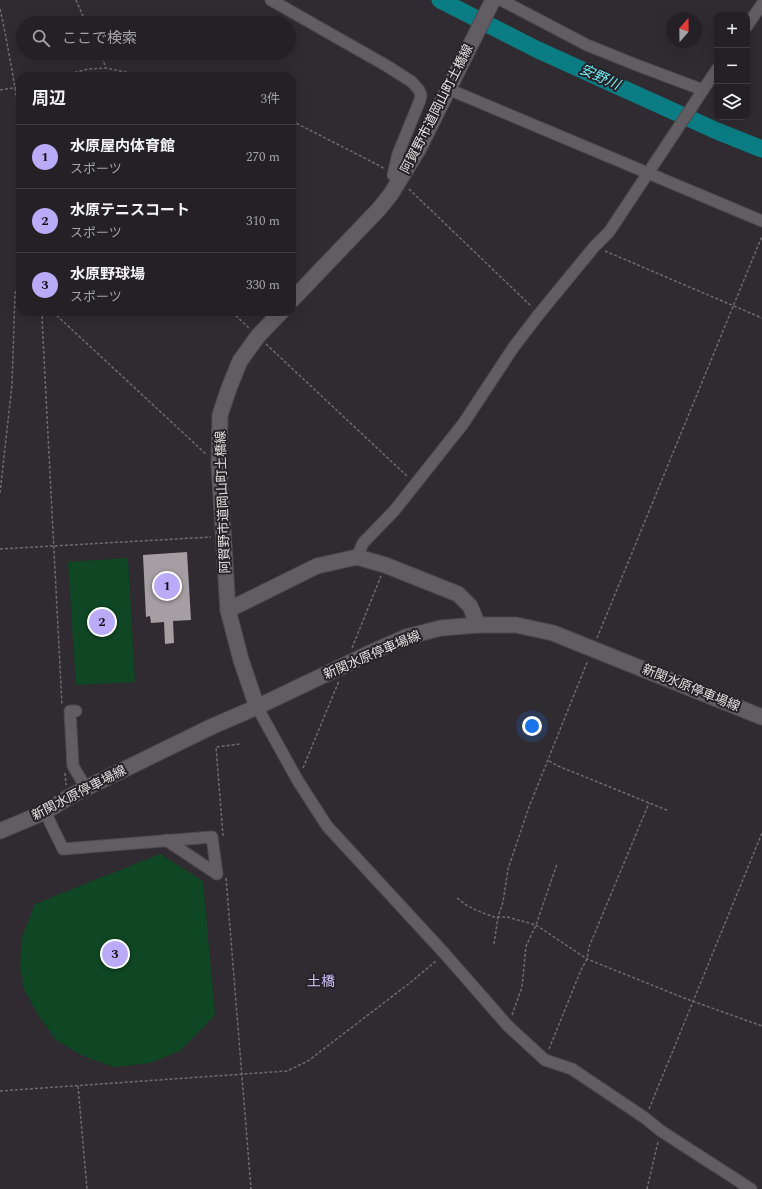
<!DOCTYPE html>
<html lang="ja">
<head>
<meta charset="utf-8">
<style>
  :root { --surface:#242025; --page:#2c282d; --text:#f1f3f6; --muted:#a3a3a7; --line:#413e42; --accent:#b9abf7 }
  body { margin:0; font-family:Spectral,"Noto Sans JP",serif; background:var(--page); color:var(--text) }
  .controls { position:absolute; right:12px; top:12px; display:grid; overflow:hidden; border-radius:8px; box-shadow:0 4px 16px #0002 }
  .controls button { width:36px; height:36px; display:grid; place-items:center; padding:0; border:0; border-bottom:1px solid var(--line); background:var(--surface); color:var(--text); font:20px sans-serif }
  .compass { position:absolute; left:666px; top:12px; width:36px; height:36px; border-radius:50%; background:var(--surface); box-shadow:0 4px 16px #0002; rotate:20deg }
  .you { position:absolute; left:532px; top:726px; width:14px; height:14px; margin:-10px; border:3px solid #fff; border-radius:50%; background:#1a73e8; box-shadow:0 0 0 6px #1a73e833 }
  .badge { display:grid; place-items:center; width:26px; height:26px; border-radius:50%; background:var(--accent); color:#111; font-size:13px; font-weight:700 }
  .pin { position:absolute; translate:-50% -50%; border:2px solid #fff; box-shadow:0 1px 4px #0006 }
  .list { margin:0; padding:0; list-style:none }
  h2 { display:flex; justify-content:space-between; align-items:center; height:52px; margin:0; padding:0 16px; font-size:17px }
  h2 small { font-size:13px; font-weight:400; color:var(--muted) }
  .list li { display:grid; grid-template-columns:26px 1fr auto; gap:12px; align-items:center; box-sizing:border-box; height:64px; padding:0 16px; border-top:1px solid var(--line) }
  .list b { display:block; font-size:15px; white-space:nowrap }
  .list p { margin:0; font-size:13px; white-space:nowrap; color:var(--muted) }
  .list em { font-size:13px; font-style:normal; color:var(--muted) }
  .icon { flex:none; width:22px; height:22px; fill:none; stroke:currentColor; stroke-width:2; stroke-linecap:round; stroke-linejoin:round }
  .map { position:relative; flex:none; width:762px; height:1189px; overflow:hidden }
  .search { position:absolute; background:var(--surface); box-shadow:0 4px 16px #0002; left:16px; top:16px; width:280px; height:44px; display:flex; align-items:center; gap:10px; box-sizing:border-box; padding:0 14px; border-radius:22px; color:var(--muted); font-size:15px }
  .panel { position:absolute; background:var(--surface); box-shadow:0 4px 16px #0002; left:16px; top:72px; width:280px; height:244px; border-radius:12px }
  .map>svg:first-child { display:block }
  .green { fill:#0f4623 }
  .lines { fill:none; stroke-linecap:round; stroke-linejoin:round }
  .river { stroke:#0a7d84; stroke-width:17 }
  .building { fill:#a59ea3 }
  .street-casing { stroke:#4d494d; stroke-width:13 }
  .secondary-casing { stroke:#4d494d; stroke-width:17 }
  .path { stroke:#706b70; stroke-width:1.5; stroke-dasharray:3 2; stroke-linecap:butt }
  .street { stroke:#625d63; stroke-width:11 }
  .secondary { stroke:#625d63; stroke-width:15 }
  .labels { text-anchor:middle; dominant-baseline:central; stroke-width:4; stroke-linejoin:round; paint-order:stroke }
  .street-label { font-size:13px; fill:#e3dfe3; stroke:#262227 }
  .water-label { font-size:14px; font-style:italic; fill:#72f2fa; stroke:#262227 }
  .neighbourhood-label { font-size:14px; fill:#cbc2fb; stroke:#262227 }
</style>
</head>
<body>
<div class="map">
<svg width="762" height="1189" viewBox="0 0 762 1189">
  <rect width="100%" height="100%" fill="#302b31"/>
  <g class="green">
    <path d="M128 558 135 682 76 685 68 562Z"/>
    <path d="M160 854 203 881 215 1015 180 1051 150 1063 114 1067 83 1056 56 1040 37 1013 25 991 20 969 22 938 35 904Z"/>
  </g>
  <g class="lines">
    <path class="river" d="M440 0 538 50 717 131 762 149"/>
  </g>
  <path class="building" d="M187 552 191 620 173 621 174 643 165 644 164 622 151 623 150 616 146 617 143 555Z"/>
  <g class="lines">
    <defs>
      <g id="street">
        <path d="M271 0 387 66 412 82 419 90 421 95 420 100 398 154 393 175"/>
        <path d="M501 0 587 45 634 64 703 90"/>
        <path d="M747 26 762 4"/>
        <path d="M448 89 762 221"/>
        <path d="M357 557 363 543 394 511 463 424 513 348 539 314 594 247 609 232 717 69"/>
        <path d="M257 707 298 781 327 826 445 954 508 1026 545 1060 572 1069 645 1118 661 1131 751 1189"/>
        <path d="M76 711H70L73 766 86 788"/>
        <path d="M45 812 63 849 212 837 217 874 166 840"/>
      </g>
      <g id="secondary">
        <path d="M292 300 379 209 391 194 419 148 493 0"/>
        <path d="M228 610 317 566 357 557 385 565 458 594 470 606 478 625"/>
        <path d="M257 707 241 660 228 610 219 465 220 415 229 388 240 361 258 336 281 312"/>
        <path d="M0 831 45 812 69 797 86 788 213 726 257 707 372 652 406 637 441 628 478 625H516L553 633 762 717"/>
      </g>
    </defs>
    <use href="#street" class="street-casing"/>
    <use href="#secondary" class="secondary-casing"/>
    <g class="path">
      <path d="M76 0 86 23"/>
      <path d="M0 9C5 30 8 50 12 70 15 90 19 109 20 129"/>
      <path d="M100 53 106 68"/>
      <path d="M60 76 88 69 106 68 144 76"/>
      <path d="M0 90 20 87"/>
      <path d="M292 121 378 165 385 169"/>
      <path d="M409 189 532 307"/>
      <path d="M605 251 762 318"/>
      <path d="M45 312 43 314 42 319 62 705"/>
      <path d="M53 312 207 455"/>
      <path d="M232 312 249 328"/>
      <path d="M266 344 408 477"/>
      <path d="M0 493 12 385 15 293 20 287"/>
      <path d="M0 549 211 537"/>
      <path d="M597 638 762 236"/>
      <path d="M352 648 381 576"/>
      <path d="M549 761 558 766 669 811"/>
      <path d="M303 768 339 681"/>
      <path d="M65 773 66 785"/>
      <path d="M223 836 216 747 240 744"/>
      <path d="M226 878 251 1189"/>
      <path d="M457 898 466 905 478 911 494 917H507L536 925 587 959 684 998 762 1026"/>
      <path d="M494 944 498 917 503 902 508 869 529 807 588 660"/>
      <path d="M512 1015 522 987 526 946 536 925 557 864"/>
      <path d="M549 1049 581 970 587 959 589 947 649 803"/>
      <path d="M78 1086 87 1189"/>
      <path d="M0 1091 287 1071 308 1061 411 982 436 961"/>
      <path d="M649 1109 762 833"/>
      <path d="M647 1189 658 1142"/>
    </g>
    <use href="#street" class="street"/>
    <use href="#secondary" class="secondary"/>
  </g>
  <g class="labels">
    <g class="street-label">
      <text transform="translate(437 109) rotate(-63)">阿賀野市道岡山町土橋線</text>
      <text transform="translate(223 502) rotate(-92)">阿賀野市道岡山町土橋線</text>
      <text transform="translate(372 655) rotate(-23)">新関水原停車場線</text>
      <text transform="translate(691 688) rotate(22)">新関水原停車場線</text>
      <text transform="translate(79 793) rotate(-27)">新関水原停車場線</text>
    </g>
    <g class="water-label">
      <text transform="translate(600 77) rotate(24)">安野川</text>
    </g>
    <g class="neighbourhood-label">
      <text x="321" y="981">土橋</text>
    </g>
  </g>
</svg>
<div class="controls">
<button>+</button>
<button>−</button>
<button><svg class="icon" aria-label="layers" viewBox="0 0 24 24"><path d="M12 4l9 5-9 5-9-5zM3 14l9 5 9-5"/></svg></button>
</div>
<svg class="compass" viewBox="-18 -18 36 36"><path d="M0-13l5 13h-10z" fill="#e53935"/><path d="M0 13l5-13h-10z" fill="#a3a3a7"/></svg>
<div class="you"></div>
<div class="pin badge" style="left:167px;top:586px">1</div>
<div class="pin badge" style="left:102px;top:622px">2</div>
<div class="pin badge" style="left:115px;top:954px">3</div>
<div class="search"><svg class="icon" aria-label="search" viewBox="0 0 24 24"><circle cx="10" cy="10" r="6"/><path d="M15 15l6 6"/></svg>ここで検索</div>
<section class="panel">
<h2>周辺<small>3件</small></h2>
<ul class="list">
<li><span class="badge">1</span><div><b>水原屋内体育館</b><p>スポーツ</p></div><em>270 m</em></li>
<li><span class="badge">2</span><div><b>水原テニスコート</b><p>スポーツ</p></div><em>310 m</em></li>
<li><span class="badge">3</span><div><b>水原野球場</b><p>スポーツ</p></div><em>330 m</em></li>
</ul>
</section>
</div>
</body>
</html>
